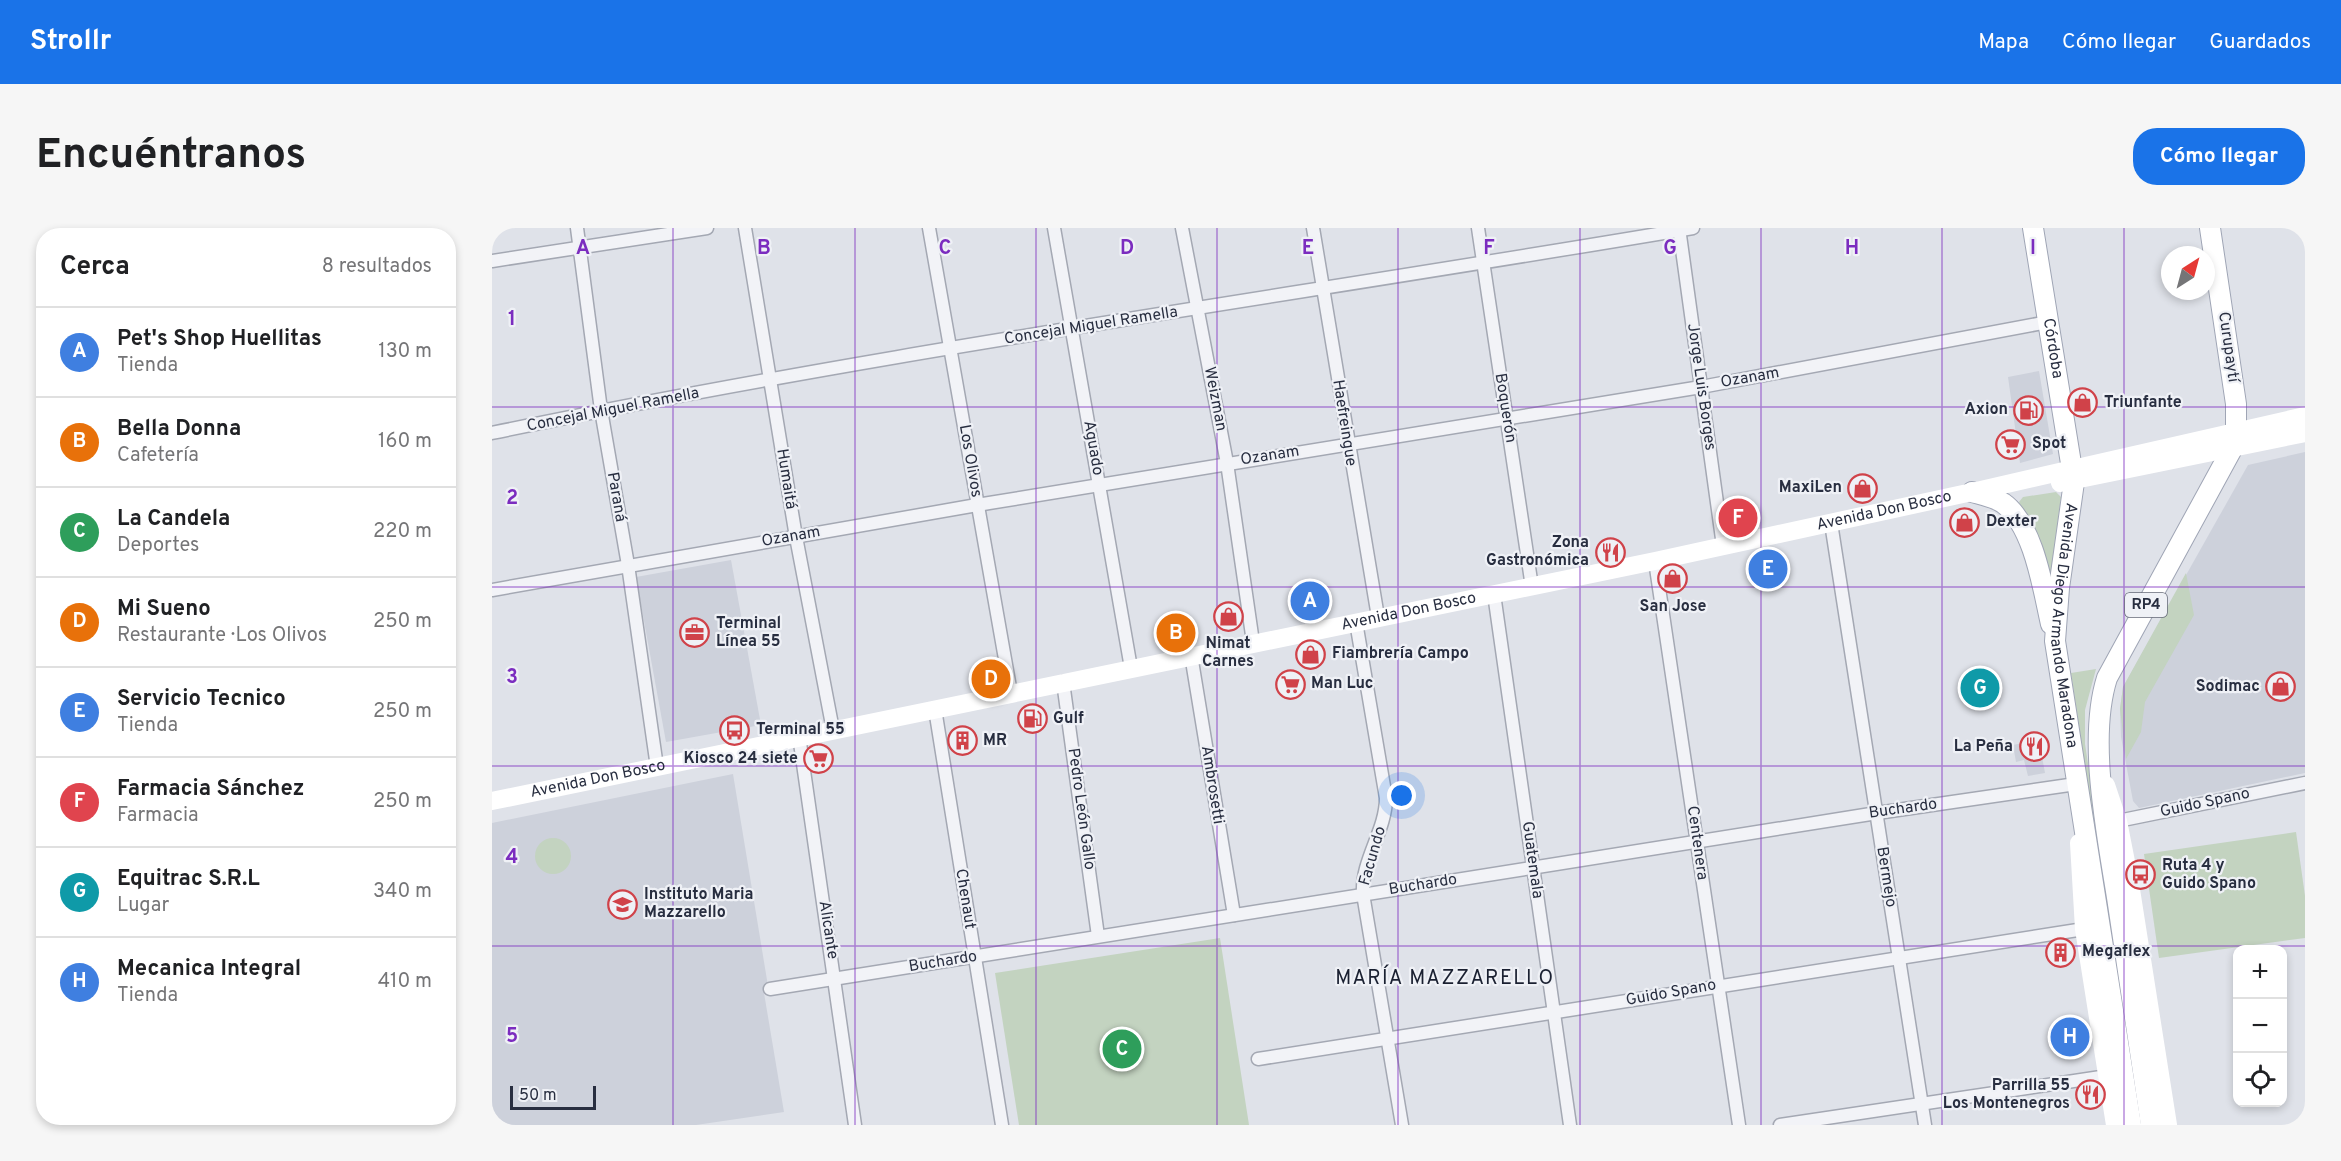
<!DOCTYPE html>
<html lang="es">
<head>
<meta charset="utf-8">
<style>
  :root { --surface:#fff; --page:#f6f6f6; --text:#202124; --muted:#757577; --line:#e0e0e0; --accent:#1a73e8 }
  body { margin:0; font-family:Overpass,sans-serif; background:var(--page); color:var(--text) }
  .controls { position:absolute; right:18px; bottom:18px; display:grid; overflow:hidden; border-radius:12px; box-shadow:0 3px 9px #0003 }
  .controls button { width:54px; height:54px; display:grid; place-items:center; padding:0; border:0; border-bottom:2px solid var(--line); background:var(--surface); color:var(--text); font:30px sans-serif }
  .compass { position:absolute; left:1669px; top:18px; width:54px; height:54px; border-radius:50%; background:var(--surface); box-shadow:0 3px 9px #0003; rotate:36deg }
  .scale { position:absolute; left:18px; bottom:15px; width:86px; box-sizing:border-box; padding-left:6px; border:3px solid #282e40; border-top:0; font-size:16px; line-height:21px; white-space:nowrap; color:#282e40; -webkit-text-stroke:4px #eff1f6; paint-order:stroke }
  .you { position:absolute; left:910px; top:568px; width:21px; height:21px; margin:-15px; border:4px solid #fff; border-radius:50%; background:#1a73e8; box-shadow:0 0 0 9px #1a73e833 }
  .badge { display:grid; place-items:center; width:39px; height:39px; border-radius:50%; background:var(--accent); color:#fff; font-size:20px; font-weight:700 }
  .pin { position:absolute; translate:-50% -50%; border:3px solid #fff; box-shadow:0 2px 6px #0006 }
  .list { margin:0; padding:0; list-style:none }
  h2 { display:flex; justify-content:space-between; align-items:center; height:78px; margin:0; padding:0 24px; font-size:26px }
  h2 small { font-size:20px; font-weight:400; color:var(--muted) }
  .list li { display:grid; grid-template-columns:39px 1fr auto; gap:18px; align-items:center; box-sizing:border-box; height:90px; padding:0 24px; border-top:2px solid var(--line) }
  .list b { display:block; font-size:22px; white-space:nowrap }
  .list p { margin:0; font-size:20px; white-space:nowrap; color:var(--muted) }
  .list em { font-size:20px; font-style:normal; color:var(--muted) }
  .icon { flex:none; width:33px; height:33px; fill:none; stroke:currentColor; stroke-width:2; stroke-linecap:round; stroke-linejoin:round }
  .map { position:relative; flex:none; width:1813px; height:897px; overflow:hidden; border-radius:24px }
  header { display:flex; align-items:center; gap:36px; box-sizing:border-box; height:84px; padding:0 30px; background:var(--accent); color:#fff }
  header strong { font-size:28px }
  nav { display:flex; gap:33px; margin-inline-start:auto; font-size:21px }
  .intro { display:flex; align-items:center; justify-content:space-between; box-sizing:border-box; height:144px; padding:0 36px }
  h1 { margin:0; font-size:42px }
  .button { padding:15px 27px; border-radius:24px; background:var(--accent); color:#fff; font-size:21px; font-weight:700 }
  main { display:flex; gap:36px; padding:0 36px }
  aside { flex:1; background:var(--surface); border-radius:24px; box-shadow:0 3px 9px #0003 }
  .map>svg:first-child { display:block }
  .built { fill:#cdd1db }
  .green { fill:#c3d3c0 }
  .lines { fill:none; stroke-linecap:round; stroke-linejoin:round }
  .street-casing { stroke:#a4a8b3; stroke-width:15 }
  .primary-casing { stroke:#9fa5b5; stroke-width:22 }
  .street { stroke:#f2f3f7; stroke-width:12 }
  .secondary { stroke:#fff; stroke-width:18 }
  .primary { stroke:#fff; stroke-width:20 }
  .grid { fill:none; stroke:#7b2cbf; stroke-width:1.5; stroke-opacity:0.55 }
  .labels { text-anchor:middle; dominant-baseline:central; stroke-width:4.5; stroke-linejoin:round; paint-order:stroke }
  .shield { fill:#eff1f6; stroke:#646877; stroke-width:1.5 }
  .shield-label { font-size:15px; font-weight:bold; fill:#282e40 }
  .street-label { font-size:16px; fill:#282e40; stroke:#eff1f6 }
  .poi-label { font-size:16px; font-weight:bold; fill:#282e40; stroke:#eff1f6; text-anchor:start }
  .quarter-label { font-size:20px; letter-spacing:1.5px; fill:#1a2031; stroke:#eff1f6 }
  .grid-label { font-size:20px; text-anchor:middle; font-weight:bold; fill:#7b2cbf; stroke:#eff1f6; stroke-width:4.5; stroke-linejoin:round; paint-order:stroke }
</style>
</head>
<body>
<header>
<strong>Strollr</strong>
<nav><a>Mapa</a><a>Cómo llegar</a><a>Guardados</a></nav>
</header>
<div class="intro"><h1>Encuéntranos</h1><a class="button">Cómo llegar</a></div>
<main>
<aside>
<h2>Cerca<small>8 resultados</small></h2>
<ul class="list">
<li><span class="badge" style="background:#3f7fe0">A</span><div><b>Pet's Shop Huellitas</b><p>Tienda</p></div><em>130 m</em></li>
<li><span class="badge" style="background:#e8710a">B</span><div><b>Bella Donna</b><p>Cafetería</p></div><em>160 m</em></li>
<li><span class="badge" style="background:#2e9e5b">C</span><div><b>La Candela</b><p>Deportes</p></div><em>220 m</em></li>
<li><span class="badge" style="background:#e8710a">D</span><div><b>Mi Sueno</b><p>Restaurante · Los Olivos</p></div><em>250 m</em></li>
<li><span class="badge" style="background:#3f7fe0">E</span><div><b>Servicio Tecnico</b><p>Tienda</p></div><em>250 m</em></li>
<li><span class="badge" style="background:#e0444e">F</span><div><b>Farmacia Sánchez</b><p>Farmacia</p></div><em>250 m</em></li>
<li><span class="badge" style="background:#0f9aa8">G</span><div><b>Equitrac S.R.L</b><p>Lugar</p></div><em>340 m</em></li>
<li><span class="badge" style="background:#3f7fe0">H</span><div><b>Mecanica Integral</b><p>Tienda</p></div><em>410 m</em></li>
</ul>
</aside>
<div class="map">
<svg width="1813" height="897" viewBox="0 0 1813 897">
  <rect width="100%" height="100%" fill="#dfe2e9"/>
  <g class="built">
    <path d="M1547 143 1561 226 1528 235 1516 149Z"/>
    <path d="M1813 224V545L1647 580 1641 573 1629 509 1628 481 1631 459 1756 237Z"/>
    <path d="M239 332 269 497 174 514 144 349Z"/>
    <path d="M1547 512 1553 545 1536 548 1532 532 1524 534 1521 517Z"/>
    <path d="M241 546 276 758 271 759 292 884 204 897H0V595Z"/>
  </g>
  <g class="green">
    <path d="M1564 264 1569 269 1557 357 1545 310 1527 274 1531 269Z"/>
    <path d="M1694 345 1702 387 1653 474 1649 504 1634 531 1628 481 1631 459Z"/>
    <path d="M1604 441 1593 482V516L1652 897H1648L1579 445Z"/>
    <path d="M1804 604 1813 668V710L1667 730 1652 626Z"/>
    <circle cx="61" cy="628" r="18"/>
    <path d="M728 710 757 897H527L503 745Z"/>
  </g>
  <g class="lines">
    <defs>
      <g id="street">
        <path d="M85 0 109 182 136 337 165 539"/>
        <path d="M253 0 304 309 341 502"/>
        <path d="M437 0 519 465"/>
        <path d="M562 0 639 440"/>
        <path d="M690 0 735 235 761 414"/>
        <path d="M821 0 886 389"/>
        <path d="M986 0 1040 359"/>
        <path d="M1187 0 1231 318"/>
        <path d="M0 33 215 0"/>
        <path d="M0 205C398 122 800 68 1201 0"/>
        <path d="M1339 295 1433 897"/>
        <path d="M1163 333 1247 897"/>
        <path d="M0 362 485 277 1209 159 1556 94"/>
        <path d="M1002 366 1078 897"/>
        <path d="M864 394 894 570C894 603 869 632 871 666L910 897"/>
        <path d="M699 427 742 687"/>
        <path d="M571 454 606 708"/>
        <path d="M443 481 510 897"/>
        <path d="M307 508 363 897"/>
        <path d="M1621 594 1813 555"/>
        <path d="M278 761 1385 585 1584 556"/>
        <path d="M766 831 1592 701"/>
        <path d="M1288 897 1622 847"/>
      </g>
      <g id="primary">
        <path id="s2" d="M1541 0 1582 254 1567 360 1563 413 1639 897"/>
        <path d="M1480 264C1491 267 1502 269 1511 275 1542 297 1551 361 1559 396"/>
        <path d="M1659 897C1648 823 1637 750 1626 676 1616 610 1595 513 1615 450L1740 221 1744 203V176L1718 0"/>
      </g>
    </defs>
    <use href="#street" class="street-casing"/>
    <use href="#primary" class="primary-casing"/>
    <use href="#street" class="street"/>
    <g class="secondary">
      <path d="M1568 255 1813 205"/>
      <path d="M1614 557 1626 593 1637 649 1676 897"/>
      <path id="s1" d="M0 573 1163 333 1480 264 1813 188"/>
      <path d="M1587 615 1592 701 1623 897"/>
    </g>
    <use href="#primary" class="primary"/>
  </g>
  <path class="grid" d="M181 0V897M363 0V897M544 0V897M725 0V897M906 0V897M1088 0V897M1269 0V897M1450 0V897M1632 0V897M0 179H1813M0 359H1813M0 538H1813M0 718H1813"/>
  <defs>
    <symbol id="shop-ring" viewBox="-11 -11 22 22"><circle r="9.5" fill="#eff1f6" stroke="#d04249" stroke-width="1.5"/><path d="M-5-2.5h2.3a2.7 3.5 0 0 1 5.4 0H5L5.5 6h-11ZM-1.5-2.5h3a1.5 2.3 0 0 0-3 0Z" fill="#d04249"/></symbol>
    <symbol id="fuel-ring" viewBox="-11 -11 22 22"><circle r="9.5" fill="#eff1f6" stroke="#d04249" stroke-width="1.5"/><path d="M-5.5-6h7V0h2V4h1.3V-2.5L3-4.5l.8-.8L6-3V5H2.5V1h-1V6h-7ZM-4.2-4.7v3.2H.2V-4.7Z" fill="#d04249"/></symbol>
    <symbol id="supermarket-ring" viewBox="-11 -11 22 22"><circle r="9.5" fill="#eff1f6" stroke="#d04249" stroke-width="1.5"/><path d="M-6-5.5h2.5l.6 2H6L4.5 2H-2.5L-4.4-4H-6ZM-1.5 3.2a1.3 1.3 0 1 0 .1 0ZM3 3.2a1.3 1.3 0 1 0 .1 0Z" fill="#d04249"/></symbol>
    <symbol id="restaurant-ring" viewBox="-11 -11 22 22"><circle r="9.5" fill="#eff1f6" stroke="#d04249" stroke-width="1.5"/><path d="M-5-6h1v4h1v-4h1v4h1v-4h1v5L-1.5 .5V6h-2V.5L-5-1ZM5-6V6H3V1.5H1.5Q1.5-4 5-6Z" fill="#d04249"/></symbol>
    <symbol id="office-ring" viewBox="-11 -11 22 22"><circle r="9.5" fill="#eff1f6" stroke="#d04249" stroke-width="1.5"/><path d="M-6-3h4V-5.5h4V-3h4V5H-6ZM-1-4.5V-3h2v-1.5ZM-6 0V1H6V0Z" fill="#d04249"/></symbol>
    <symbol id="bus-ring" viewBox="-11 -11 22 22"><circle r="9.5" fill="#eff1f6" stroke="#d04249" stroke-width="1.5"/><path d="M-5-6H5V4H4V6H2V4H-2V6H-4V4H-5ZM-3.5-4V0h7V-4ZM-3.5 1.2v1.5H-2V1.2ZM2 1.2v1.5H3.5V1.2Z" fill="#d04249"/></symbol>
    <symbol id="building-ring" viewBox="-11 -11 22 22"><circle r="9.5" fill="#eff1f6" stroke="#d04249" stroke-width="1.5"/><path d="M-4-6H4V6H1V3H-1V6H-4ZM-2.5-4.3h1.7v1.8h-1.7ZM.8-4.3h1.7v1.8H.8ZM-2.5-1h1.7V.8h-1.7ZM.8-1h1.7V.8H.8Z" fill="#d04249"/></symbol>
    <symbol id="school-ring" viewBox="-11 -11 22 22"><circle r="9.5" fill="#eff1f6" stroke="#d04249" stroke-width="1.5"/><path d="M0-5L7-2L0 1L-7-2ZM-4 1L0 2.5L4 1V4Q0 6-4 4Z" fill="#d04249"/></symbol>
  </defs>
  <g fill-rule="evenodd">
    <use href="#shop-ring" x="1574" y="158" width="33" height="33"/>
    <use href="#fuel-ring" x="1520" y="166" width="33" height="33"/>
    <use href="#supermarket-ring" x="1502" y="200" width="33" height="33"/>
    <use href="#shop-ring" x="1354" y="244" width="33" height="33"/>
    <use href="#shop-ring" x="1456" y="278" width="33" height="33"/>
    <use href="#restaurant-ring" x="1102" y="308" width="33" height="33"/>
    <use href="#shop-ring" x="1164" y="334" width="33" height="33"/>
    <use href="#shop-ring" x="720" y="372" width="33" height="33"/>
    <use href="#office-ring" x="186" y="388" width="33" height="33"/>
    <use href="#shop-ring" x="802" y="410" width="33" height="33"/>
    <use href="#supermarket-ring" x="782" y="440" width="33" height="33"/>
    <use href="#shop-ring" x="1772" y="442" width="33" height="33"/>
    <use href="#fuel-ring" x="524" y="474" width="33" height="33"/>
    <use href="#bus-ring" x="226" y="486" width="33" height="33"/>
    <use href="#building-ring" x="454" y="496" width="33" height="33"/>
    <use href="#restaurant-ring" x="1526" y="502" width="33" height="33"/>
    <use href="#supermarket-ring" x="310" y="514" width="33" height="33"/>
    <use href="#bus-ring" x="1632" y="630" width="33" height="33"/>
    <use href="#school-ring" x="114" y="660" width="33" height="33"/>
    <use href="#building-ring" x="1552" y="708" width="33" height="33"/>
    <use href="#restaurant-ring" x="1582" y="850" width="33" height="33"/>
  </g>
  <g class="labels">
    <rect class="shield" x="1633" y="365" width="42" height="24" rx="4.5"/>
    <g class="shield-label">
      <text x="1654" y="377">RP4</text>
    </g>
    <g class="street-label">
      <text transform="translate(599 98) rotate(-9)">Concejal Miguel Ramella</text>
      <text transform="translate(1736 119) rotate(82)">Curupaytí</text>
      <text stroke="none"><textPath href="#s2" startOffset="122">Córdoba</textPath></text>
      <text transform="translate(1258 150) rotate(-10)">Ozanam</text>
      <text transform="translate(1209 159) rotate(82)">Jorge Luis Borges</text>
      <text transform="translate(723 171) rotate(79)">Weizman</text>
      <text transform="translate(1013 180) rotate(81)">Boquerón</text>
      <text transform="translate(121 182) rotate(-11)">Concejal Miguel Ramella</text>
      <text transform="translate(852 195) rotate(81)">Haefreingue</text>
      <text transform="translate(601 220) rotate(80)">Aguado</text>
      <text transform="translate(778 228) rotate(-9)">Ozanam</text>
      <text transform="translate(478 233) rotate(80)">Los Olivos</text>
      <text transform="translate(294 251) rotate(81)">Humaitá</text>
      <text transform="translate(124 269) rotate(80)">Paraná</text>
      <text stroke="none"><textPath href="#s1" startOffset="1422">Avenida Don Bosco</textPath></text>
      <text transform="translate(299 309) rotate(-10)">Ozanam</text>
      <text stroke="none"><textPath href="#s1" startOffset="936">Avenida Don Bosco</textPath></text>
      <text stroke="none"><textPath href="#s2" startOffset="402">Avenida Diego Armando Maradona</textPath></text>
      <text stroke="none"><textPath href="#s1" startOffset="108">Avenida Don Bosco</textPath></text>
      <text transform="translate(720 557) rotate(81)">Ambrosetti</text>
      <text transform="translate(1713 575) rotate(-12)">Guido Spano</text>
      <text transform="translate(589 581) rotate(82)">Pedro León Gallo</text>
      <text transform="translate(1411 581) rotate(-8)">Buchardo</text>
      <text transform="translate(1205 615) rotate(82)">Centenera</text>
      <text transform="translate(881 628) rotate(-74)">Facundo</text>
      <text transform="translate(1040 632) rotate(82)">Guatemala</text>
      <text transform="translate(1394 649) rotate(81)">Bermejo</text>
      <text transform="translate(931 657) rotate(-9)">Buchardo</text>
      <text transform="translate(473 671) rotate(81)">Chenaut</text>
      <text transform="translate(336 702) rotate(81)">Alicante</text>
      <text transform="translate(451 734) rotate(-9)">Buchardo</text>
      <text transform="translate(1179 765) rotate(-10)">Guido Spano</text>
    </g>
    <g class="poi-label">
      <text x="1612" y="175">Triunfante</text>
      <text x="1516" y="182" text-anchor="end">Axion</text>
      <text x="1540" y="216">Spot</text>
      <text x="1350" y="260" text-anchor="end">MaxiLen</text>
      <text x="1494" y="294">Dexter</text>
      <text x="1097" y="315" text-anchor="end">Zona<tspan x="1097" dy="18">Gastronómica</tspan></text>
      <text x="1181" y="379" text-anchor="middle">San Jose</text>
      <text x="224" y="396">Terminal<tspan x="224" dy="18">Línea 55</tspan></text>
      <text x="736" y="416" text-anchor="middle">Nimat<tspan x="736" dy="18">Carnes</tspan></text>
      <text x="840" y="426">Fiambrería Campo</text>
      <text x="819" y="456">Man Luc</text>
      <text x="1768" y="459" text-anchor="end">Sodimac</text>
      <text x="561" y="491">Gulf</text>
      <text x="264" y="502">Terminal 55</text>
      <text x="491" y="513">MR</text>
      <text x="1521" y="519" text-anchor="end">La Peña</text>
      <text x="306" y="531" text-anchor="end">Kiosco 24 siete</text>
      <text x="1670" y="638">Ruta 4 y<tspan x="1670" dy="18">Guido Spano</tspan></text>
      <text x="152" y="667">Instituto Maria<tspan x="152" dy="18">Mazzarello</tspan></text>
      <text x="1590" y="724">Megaflex</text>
      <text x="1578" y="858" text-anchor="end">Parrilla 55<tspan x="1578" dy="18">Los Montenegros</tspan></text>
    </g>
    <g class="quarter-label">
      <text x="953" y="751">MARÍA MAZZARELLO</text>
    </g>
  </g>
  <g class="grid-label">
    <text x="91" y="26">A</text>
    <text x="272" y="26">B</text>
    <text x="453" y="26">C</text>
    <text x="635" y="26">D</text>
    <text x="816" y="26">E</text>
    <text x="997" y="26">F</text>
    <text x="1178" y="26">G</text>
    <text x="1360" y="26">H</text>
    <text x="1541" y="26">I</text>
    <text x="20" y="97">1</text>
    <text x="20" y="276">2</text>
    <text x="20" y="455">3</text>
    <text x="20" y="635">4</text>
    <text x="20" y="814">5</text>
  </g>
</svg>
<div class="controls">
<button>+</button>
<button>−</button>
<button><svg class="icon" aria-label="locate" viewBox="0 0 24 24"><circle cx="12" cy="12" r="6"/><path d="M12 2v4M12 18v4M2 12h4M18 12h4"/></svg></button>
</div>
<svg class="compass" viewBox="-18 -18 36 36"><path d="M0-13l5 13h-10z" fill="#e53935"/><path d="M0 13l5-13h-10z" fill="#757577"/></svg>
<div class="scale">50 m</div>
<div class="you"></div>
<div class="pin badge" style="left:818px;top:373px;background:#3f7fe0">A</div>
<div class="pin badge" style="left:684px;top:405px;background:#e8710a">B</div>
<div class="pin badge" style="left:630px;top:821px;background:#2e9e5b">C</div>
<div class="pin badge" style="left:499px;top:451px;background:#e8710a">D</div>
<div class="pin badge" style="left:1276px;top:341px;background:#3f7fe0">E</div>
<div class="pin badge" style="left:1246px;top:290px;background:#e0444e">F</div>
<div class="pin badge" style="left:1488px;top:460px;background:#0f9aa8">G</div>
<div class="pin badge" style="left:1578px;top:809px;background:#3f7fe0">H</div>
</div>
</main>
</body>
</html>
